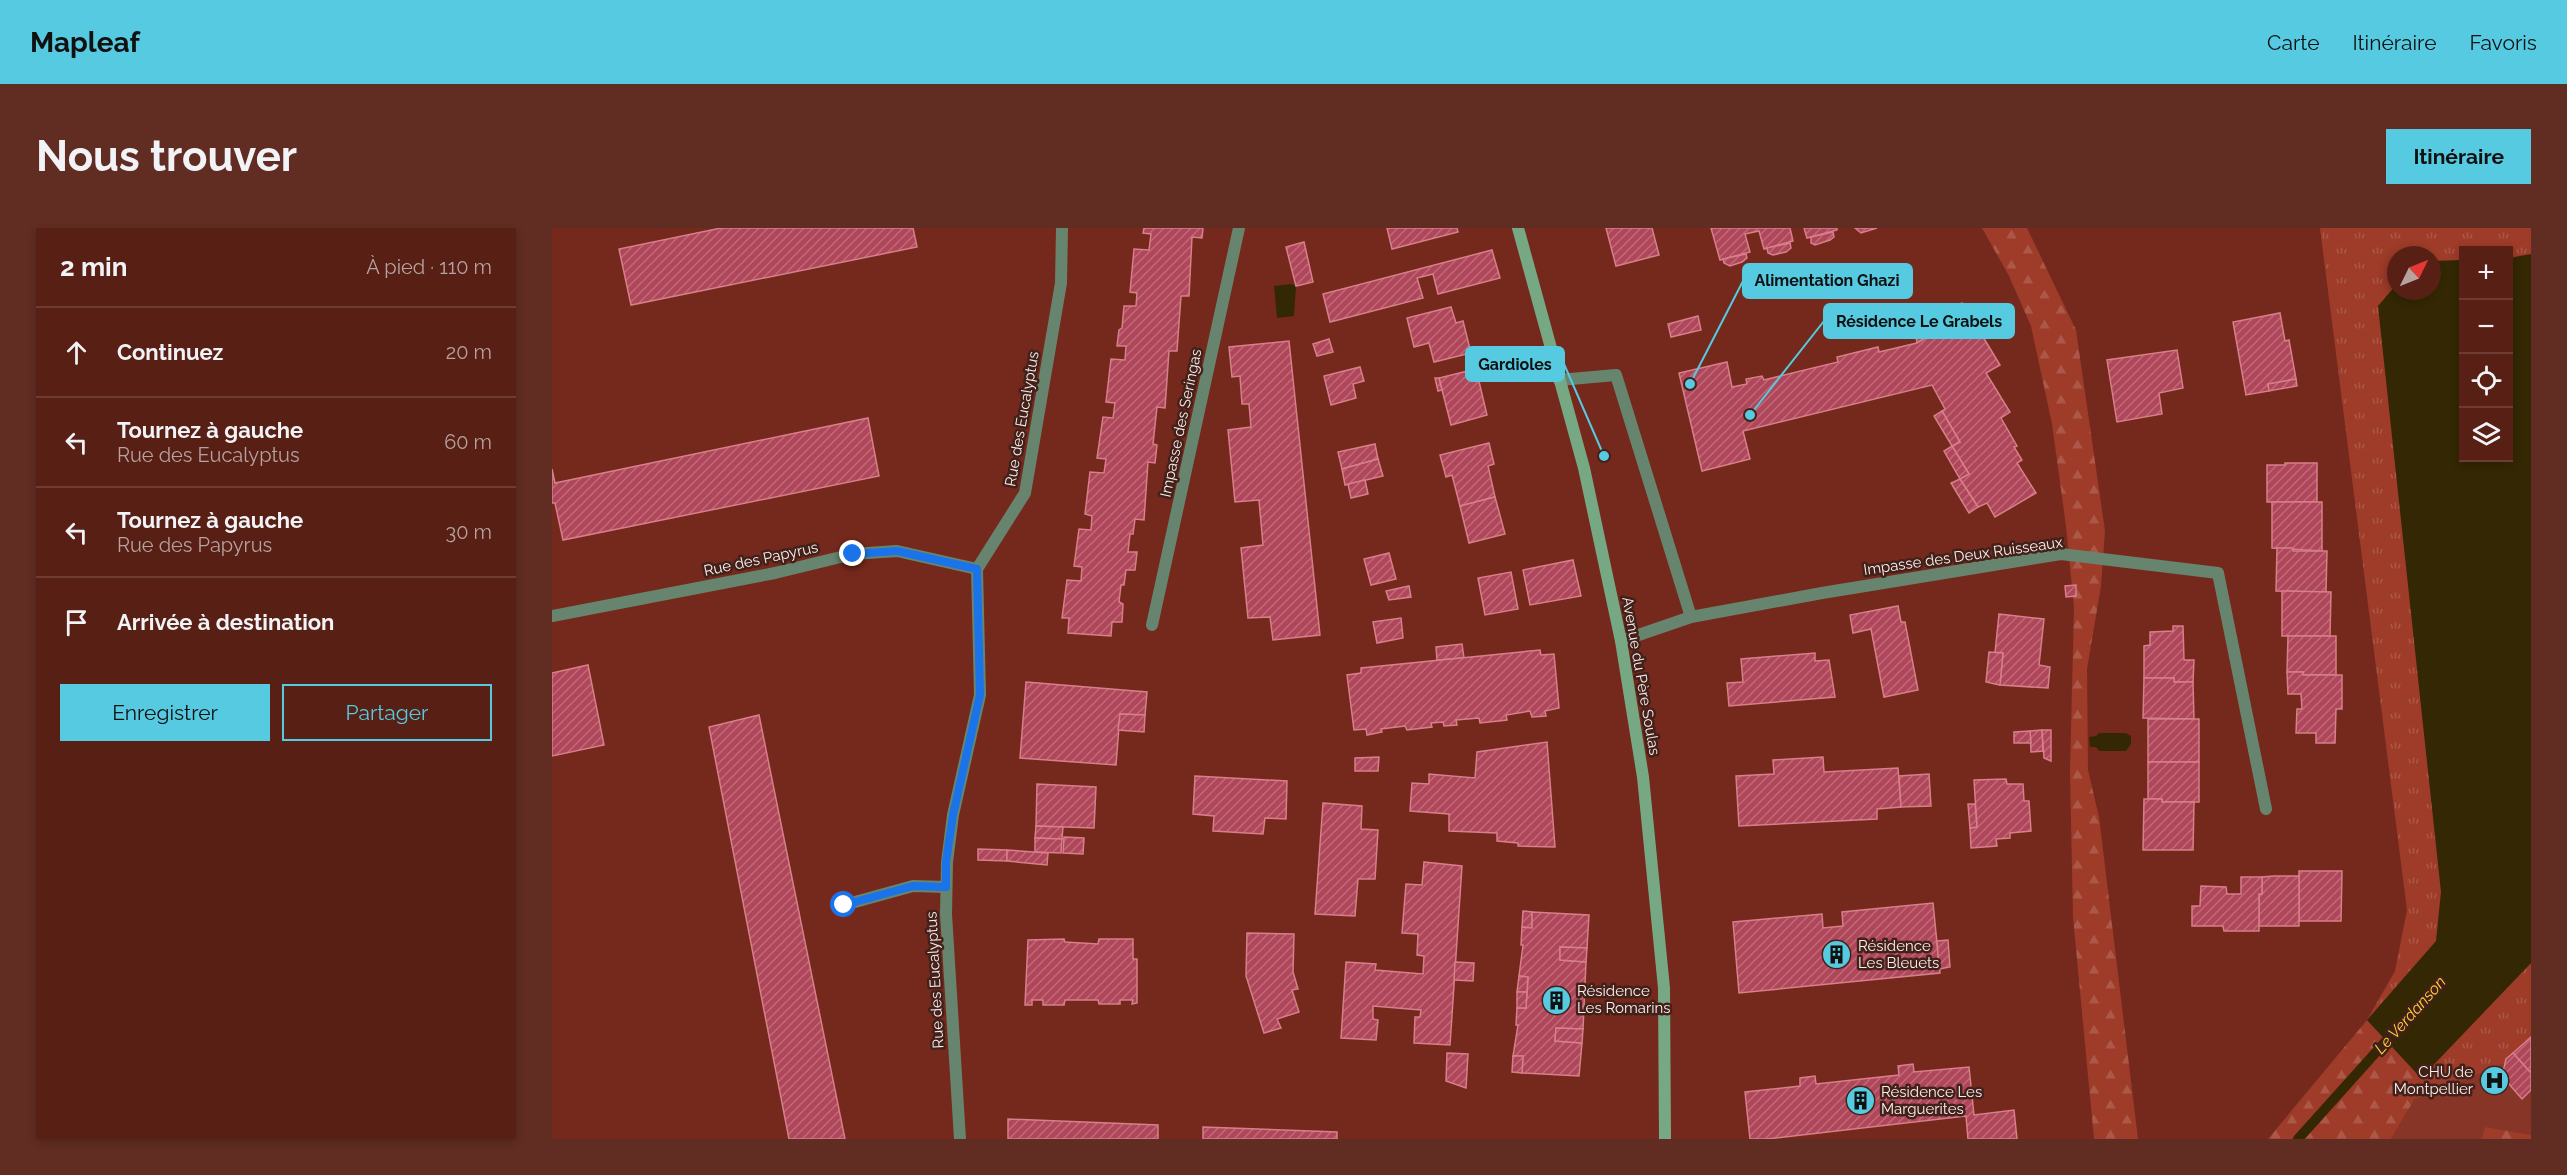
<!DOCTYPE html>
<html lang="fr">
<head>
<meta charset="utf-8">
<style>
  :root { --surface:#581f15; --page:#612c22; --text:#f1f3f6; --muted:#b7a2a0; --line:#6d3d34; --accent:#55cae0 }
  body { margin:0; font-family:Raleway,sans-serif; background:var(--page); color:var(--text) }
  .controls { position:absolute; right:18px; top:18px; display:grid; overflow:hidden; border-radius:0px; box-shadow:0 3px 9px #0003 }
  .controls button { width:54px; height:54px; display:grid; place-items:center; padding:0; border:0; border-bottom:2px solid var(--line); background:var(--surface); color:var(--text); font:30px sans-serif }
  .compass { position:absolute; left:1835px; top:18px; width:54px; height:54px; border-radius:50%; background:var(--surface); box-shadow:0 3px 9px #0003; rotate:47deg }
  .stop { position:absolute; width:18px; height:18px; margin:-14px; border:4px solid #1a73e8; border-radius:50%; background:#fff }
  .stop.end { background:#1a73e8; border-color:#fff; box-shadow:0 2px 6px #0008 }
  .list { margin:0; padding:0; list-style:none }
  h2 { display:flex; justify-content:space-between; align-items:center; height:78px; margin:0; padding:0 24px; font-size:26px }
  h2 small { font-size:20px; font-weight:400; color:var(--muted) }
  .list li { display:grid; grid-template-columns:39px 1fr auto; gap:18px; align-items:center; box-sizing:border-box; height:90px; padding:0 24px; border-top:2px solid var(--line) }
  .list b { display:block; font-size:22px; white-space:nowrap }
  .list p { margin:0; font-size:20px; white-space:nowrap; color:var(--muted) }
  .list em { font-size:20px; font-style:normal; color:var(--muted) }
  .actions { display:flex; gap:12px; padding:18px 24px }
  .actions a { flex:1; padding:14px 0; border:2px solid var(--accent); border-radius:0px; text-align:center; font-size:21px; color:var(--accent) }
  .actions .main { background:var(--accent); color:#111 }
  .icon { flex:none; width:33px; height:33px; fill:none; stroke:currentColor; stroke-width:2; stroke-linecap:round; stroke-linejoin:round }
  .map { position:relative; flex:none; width:1979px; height:911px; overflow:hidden; border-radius:0px }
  header { display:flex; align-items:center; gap:36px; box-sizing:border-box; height:84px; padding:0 30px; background:var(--accent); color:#111 }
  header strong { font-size:28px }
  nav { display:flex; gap:33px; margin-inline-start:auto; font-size:21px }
  .intro { display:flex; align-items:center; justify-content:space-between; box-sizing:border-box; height:144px; padding:0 36px }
  h1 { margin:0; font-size:42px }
  .button { padding:15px 27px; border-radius:0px; background:var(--accent); color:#111; font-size:21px; font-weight:700 }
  main { display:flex; gap:36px; padding:0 36px }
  aside { flex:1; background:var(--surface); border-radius:0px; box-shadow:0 3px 9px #0003 }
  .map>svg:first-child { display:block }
  .built { fill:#863526 }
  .grass { fill:url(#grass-tufts); fill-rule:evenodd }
  .forest { fill:url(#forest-firs) }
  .water { fill:#332803 }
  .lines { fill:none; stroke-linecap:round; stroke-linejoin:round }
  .stream { stroke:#332803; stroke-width:10 }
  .building { fill:url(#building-hatch); stroke:#d77f8a; stroke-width:1.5 }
  .lane { stroke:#67856e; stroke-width:12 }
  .street { stroke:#67856e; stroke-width:12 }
  .secondary { stroke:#77a884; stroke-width:12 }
  .route { stroke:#1a73e8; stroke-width:8 }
  .labels { text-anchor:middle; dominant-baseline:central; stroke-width:5; stroke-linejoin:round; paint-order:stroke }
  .street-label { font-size:15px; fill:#f9efed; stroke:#43211a }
  .poi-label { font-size:15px; fill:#f9efed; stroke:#43211a; text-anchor:start }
  .water-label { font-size:16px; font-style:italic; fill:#ffd336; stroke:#43211a }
  .leader { fill:none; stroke:#55cae0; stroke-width:2 }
  .callout-dot { fill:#55cae0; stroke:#43211a; stroke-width:2 }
  .callout { fill:#55cae0; stroke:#55cae0; stroke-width:2 }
  .callout-label { font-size:16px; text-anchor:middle; font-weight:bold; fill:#111 }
</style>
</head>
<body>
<header>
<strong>Mapleaf</strong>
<nav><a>Carte</a><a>Itinéraire</a><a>Favoris</a></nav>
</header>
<div class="intro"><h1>Nous trouver</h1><a class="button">Itinéraire</a></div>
<main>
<aside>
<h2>2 min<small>À pied · 110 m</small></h2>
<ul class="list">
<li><svg class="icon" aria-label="ahead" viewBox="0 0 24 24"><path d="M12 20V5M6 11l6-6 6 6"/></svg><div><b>Continuez</b></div><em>20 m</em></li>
<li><svg class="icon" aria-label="left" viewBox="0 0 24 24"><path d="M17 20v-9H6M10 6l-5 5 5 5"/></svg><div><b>Tournez à gauche</b><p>Rue des Eucalyptus</p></div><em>60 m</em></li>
<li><svg class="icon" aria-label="left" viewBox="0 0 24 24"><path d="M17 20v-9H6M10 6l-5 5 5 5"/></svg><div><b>Tournez à gauche</b><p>Rue des Papyrus</p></div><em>30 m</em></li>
<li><svg class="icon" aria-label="arrive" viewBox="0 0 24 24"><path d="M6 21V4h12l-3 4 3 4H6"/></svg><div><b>Arrivée à destination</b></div></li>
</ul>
<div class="actions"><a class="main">Enregistrer</a><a>Partager</a></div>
</aside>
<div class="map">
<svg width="1979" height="911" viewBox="0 0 1979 911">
  <defs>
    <pattern id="grass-tufts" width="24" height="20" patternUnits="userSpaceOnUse" patternTransform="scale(1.5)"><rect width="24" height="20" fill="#9e3b29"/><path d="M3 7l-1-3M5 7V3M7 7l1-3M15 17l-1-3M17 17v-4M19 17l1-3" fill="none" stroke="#ac5848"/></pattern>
    <pattern id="forest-firs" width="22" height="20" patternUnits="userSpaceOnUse" patternTransform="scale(1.5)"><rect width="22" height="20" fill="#9e3b29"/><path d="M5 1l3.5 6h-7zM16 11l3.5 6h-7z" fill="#ac5848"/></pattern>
    <pattern id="building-hatch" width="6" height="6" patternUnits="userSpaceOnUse" patternTransform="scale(1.5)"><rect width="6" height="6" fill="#af4659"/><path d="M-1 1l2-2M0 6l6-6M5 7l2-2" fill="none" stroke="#bf6a79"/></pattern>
  </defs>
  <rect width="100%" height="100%" fill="#75291c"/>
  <path class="built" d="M1979 805V911H1839L1862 872 1949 833Z"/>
  <path class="grass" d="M1768 0H1979V810L1953 835 1862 872 1869 850 1815 792 1843 743 1855 682ZM1912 22H1956V230H1912ZM1844 27H1880V63H1844Z"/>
  <g class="forest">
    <path d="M1430 0H1475L1524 102 1553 303 1549 358 1535 441 1536 542 1547 589 1586 911H1542L1521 689 1518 544 1522 379 1514 298 1500 196 1479 98 1457 48Z"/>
    <path d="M1815 792 1869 850 1862 872 1839 911H1716Z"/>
    <path d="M1933 899 1979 907V911H1930Z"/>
  </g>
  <g class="water">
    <path d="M1979 26V735L1869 850 1815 792 1884 713 1889 664 1826 78 1844 57V63H1880V33L1911 32 1912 230H1956L1957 30Z"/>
    <path d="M739 56 744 58 742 88 725 90 722 58Z"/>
    <path d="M1547 505H1574L1579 508V516L1574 523H1547L1544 519H1538L1537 509 1544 508Z"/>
  </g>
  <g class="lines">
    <path class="stream" d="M1746 911 1843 803"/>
  </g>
  <g class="building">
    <path d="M169 0H361L365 19 79 77 67 21Z"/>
    <path d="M592 0H651L650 10 640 9 637 68H629L625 123H617L613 180 605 179 601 216 605 217 603 235 596 234 592 292 583 291 581 306H578L576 324H585L583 342H574L572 357H569L567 374 571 376 570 394H560L559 408 516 405 517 390H510L515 352 529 353 530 339 522 338 527 301 539 302 540 288 533 286 538 244 552 245 554 231 545 230 551 189 561 190 563 175 554 174 559 131 573 132 574 118H565L567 102 570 100 572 78H584L585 65 578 64 582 21 597 22 599 6 591 5Z"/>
    <path d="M835 0H905L906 4 840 21Z"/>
    <path d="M1054 0H1100L1107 27 1064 38Z"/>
    <path d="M1159 0H1238L1241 13 1212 21 1207 3 1193 6 1198 24 1168 32Z"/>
    <path d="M1252 0H1285V2L1255 10Z"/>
    <path d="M1303 0H1325L1309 5Z"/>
    <path d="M1281 4 1282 9 1278 12 1263 17 1259 15V9Z"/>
    <path d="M752 14 761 54 744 58 734 19Z"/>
    <path d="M1238 15 1239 20 1234 24 1221 27 1216 25 1215 20Z"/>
    <path d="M940 22 948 50 886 66 881 46 865 50 871 70 778 94 771 66Z"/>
    <path d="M1194 26 1195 30 1190 34 1178 38 1172 35 1171 31Z"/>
    <path d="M1410 75 1416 84 1365 115 1363 102Z"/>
    <path d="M899 79 904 95 911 93 919 125 882 134 877 115 862 119 855 90Z"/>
    <path d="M1416 84 1448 137 1434 145 1458 184 1449 190 1465 218 1462 219 1470 232 1465 235 1484 265 1443 289 1435 275 1426 279 1408 251 1417 246 1400 218 1408 214 1390 183 1393 181 1380 157 1191 203 1198 231 1150 243 1127 145 1175 134 1180 159 1195 156 1194 151 1210 148 1212 152 1286 134 1285 129 1326 119 1327 124 1365 115Z"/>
    <path d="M1728 85 1733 113 1737 112 1744 151 1716 156 1717 163 1694 167 1681 94Z"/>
    <path d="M1146 88 1149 102 1119 109 1116 96Z"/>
    <path d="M777 111 781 124 765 128 761 116Z"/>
    <path d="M737 113 768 407 721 412 718 389 696 390 689 320 711 317 707 272 683 274 676 202 699 199 697 176H690L688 148 680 149 677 119Z"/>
    <path d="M1625 122 1631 160 1607 165 1610 186 1565 194 1555 132Z"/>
    <path d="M808 139 812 153 801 156 804 170 779 177 772 148Z"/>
    <path d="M924 141 935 187 899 197 887 150Z"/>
    <path d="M883 150H887L890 162 886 163Z"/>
    <path d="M1744 151 1745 158 1717 163 1716 156Z"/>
    <path d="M1390 183 1408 214 1400 218 1382 188Z"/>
    <path d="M316 190 327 248 11 312 3 275H0V241L3 255Z"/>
    <path d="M937 215 942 236 936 238 943 269 908 278 900 247 894 249 888 227Z"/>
    <path d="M823 216 826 231 790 241 786 224Z"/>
    <path d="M1400 218 1417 246 1408 251 1392 223Z"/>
    <path d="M826 231 831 248 793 257 790 241Z"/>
    <path d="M1733 235H1765V274H1715V237H1733Z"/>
    <path d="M1408 251 1426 279 1417 285 1399 255Z"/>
    <path d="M813 252 816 266 799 270 796 256Z"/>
    <path d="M943 269 953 306 917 315 908 278Z"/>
    <path d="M1720 274H1770V323L1720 320Z"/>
    <path d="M1725 320H1741V323H1775L1774 364 1724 363Z"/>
    <path d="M837 325 844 351 819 357 812 331Z"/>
    <path d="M1021 332 1029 368 978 377 971 342Z"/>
    <path d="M959 344 966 381 933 387 926 350Z"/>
    <path d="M1524 357V368L1514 369 1513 358Z"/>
    <path d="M857 358 859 369 837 372 834 363Z"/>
    <path d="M1730 363 1779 364 1778 408H1730Z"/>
    <path d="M1346 378 1349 394H1353L1366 462 1332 469 1319 401 1301 405 1298 387Z"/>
    <path d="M1447 386 1492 391 1487 437 1498 439 1496 460 1448 457 1451 425H1443Z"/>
    <path d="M849 390 851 410 825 415 821 394Z"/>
    <path d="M1621 398H1631L1632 432H1642L1641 454H1622V450H1592V418L1598 417V404L1621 403Z"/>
    <path d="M1736 408H1784V447H1751V444H1735Z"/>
    <path d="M910 416 912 430 885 432 884 419Z"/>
    <path d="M988 422 989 427 1002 426 1007 480 993 483 994 488 980 489 978 483 954 487 955 492 928 495 927 490 904 492 905 497 892 498 891 494 879 495 880 499 855 502 853 498 829 501 830 504 815 507 814 501 802 502 795 447 809 445V440Z"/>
    <path d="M1437 424 1451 425 1448 457 1434 454Z"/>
    <path d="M1263 425V433L1277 432 1283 469 1177 478 1175 455 1191 454 1189 431Z"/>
    <path d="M36 437 52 517 0 528V445Z"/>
    <path d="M1735 444H1751V447H1790V481H1784L1783 515H1764V505H1744L1745 481H1750L1749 466H1736Z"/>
    <path d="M1592 450H1622V454H1641L1642 491 1591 490Z"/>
    <path d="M474 454 595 464 593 487 568 486 564 537 468 530Z"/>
    <path d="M568 486 593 487 592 504 566 502Z"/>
    <path d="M207 487 227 586 293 911H237L157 499Z"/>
    <rect x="1596" y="491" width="51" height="43"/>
    <path d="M1490 502 1491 523 1479 524 1478 503Z"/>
    <path d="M1490 502H1499V533L1492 530Z"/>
    <path d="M1478 503 1479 515H1462V504Z"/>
    <path d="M995 514 1003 619 966 618V615L945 613V605L897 603V586L858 583 860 555 877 556V546L923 550 925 524Z"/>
    <path d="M827 529 826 543H803V530Z"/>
    <path d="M1271 529 1272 544 1346 540 1349 579 1325 581V591L1187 598 1184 548 1222 546 1221 532Z"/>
    <path d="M1596 534H1647V574H1610V571H1596Z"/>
    <path d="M1377 546 1379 578 1349 579 1347 548Z"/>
    <path d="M643 548 735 553 734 591 713 590 711 606 661 603 662 588 641 586Z"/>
    <path d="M1454 551 1455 556H1471L1472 573H1477L1479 603 1458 605V610L1444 611 1445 618 1419 620 1418 600 1425 599 1422 552Z"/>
    <path d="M485 556 544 559 542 600 484 598Z"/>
    <path d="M1592 571H1610V574H1642L1641 622H1591Z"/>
    <path d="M771 575 810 578 809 601 826 602 823 651H806L803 688 763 686Z"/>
    <path d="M1416 576H1423L1425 599 1418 600Z"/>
    <path d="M484 598 511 599 510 611 483 610Z"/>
    <path d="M512 609 532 610 531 626 511 625Z"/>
    <path d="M483 610 510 611 509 625 483 624Z"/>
    <path d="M426 621 455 622V633L426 632Z"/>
    <path d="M455 622 496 625 495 637 455 633Z"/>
    <path d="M872 634 910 638 898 817 862 815 863 789H868L869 782 821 778V791L826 792 824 812 789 810 794 734 824 736 823 742 871 746 872 728 865 727 866 706 850 705 854 656 870 657Z"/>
    <path d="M1747 643H1790L1789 693H1747Z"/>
    <path d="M1722 648H1747V698H1707V666H1710V649Z"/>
    <path d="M1689 649H1710V666H1707V703H1672L1671 698H1640V678H1648L1649 658 1674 659 1675 666H1689Z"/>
    <path d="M1381 675 1388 745 1187 765 1181 694 1270 686 1271 700 1291 698 1290 684Z"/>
    <path d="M971 683 980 684V700L970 699Z"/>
    <path d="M980 684 1037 687 1035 720 1008 719V732L1034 734 1031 801 1004 800 1003 813 1030 815 1027 848 970 845 971 828H961L966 797H964L965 780H974L975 764 976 749 967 748 971 717H969L970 699 980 700Z"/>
    <path d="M695 705 742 706 741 744 746 761 740 762 747 784 725 791 729 800 712 805 694 748Z"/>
    <path d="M512 711 513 714 546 716 547 711H581V731H585V775L580 776 581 772H568V776H547L546 772H513L512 777H491V772H480V777H473L476 712Z"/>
    <path d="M1396 712 1398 739 1387 741 1385 713Z"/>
    <path d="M1008 719 1035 720 1034 734 1008 732Z"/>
    <path d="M903 734 922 735 921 753 902 752Z"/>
    <path d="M967 748 976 749 975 764H965Z"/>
    <path d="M965 764H975L974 780H965Z"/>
    <path d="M1004 800 1031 801 1030 815 1003 813Z"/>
    <path d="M1979 809V845L1961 825Z"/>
    <path d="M895 825 916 826 914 860 894 853Z"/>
    <path d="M1961 825 1979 845V862L1970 871 1950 848 1954 831Z"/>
    <path d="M961 828H971L970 845 960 844Z"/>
    <path d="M1361 836 1362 844 1417 839 1422 887 1462 882 1465 911H1416L1414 888 1215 911H1198L1193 864 1248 858V850L1263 848 1264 856 1347 847 1346 838Z"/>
    <path d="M456 891 606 897V911H456Z"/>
    <path d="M651 899 785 904V911H651Z"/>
  </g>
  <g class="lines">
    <g class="lane">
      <path d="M1007 152 1064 147 1139 389"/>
      <path d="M600 397 687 0"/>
      <path d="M292 677 361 658 394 659"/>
    </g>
    <g class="street">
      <path d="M0 388 223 345 301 326 345 323 425 341"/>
      <path d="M1069 413 1139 389 1270 365 1509 326 1666 345 1714 581"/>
      <path d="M408 911 394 686 395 634 401 587 428 467 425 341 473 265 509 55 510 0"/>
    </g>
    <path class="secondary" d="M966 0 1032 240 1069 413 1091 549 1112 760 1113 911"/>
  </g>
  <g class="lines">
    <path class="route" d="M292 677 361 658 394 659V634L401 587 428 467 425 341 345 323 301 326"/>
  </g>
  <defs>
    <symbol id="building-disc" viewBox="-11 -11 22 22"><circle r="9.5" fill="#55cae0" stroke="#43211a"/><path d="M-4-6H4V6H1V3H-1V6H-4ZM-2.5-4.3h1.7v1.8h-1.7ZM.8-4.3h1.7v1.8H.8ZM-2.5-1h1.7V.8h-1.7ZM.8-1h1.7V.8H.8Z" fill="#111"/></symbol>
    <symbol id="hospital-disc" viewBox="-11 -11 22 22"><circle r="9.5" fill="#55cae0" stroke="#43211a"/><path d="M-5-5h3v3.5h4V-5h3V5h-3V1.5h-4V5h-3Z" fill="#111"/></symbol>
  </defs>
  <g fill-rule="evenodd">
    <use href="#building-disc" x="1268" y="710" width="33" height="33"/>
    <use href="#building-disc" x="988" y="756" width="33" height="33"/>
    <use href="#hospital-disc" x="1926" y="836" width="33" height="33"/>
    <use href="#building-disc" x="1292" y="856" width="33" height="33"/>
  </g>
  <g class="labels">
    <g class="street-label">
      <text transform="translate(470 191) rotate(-80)">Rue des Eucalyptus</text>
      <text transform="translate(629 195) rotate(-78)">Impasse des Seringas</text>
      <text transform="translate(1411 328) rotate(-8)">Impasse des Deux Ruisseaux</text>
      <text transform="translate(209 331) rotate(-12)">Rue des Papyrus</text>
      <text transform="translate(1089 448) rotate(80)">Avenue du Père Soulas</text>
      <text transform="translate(383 752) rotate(-93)">Rue des Eucalyptus</text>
    </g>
    <g class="poi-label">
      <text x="1306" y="718">Résidence<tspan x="1306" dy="17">Les Bleuets</tspan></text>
      <text x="1025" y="763">Résidence<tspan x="1025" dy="17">Les Romarins</tspan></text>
      <text x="1921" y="844" text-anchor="end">CHU de<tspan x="1921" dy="17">Montpellier</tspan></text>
      <text x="1329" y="864">Résidence Les<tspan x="1329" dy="17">Marguerites</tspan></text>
    </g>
    <g class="water-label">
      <text transform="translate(1858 787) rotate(-48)">Le Verdanson</text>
    </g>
  </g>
  <path class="leader" d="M1138 156L1191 53M1198 187L1272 93M1052 228L1012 136"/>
  <g class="callout-dot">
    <circle cx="1138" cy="156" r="6"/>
    <circle cx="1198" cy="187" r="6"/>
    <circle cx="1052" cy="228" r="6"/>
  </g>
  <g class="callout">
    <rect x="1191" y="36" width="169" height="34" rx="6"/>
    <rect x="1272" y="76" width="190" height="34" rx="6"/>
    <rect x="914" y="119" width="98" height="34" rx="6"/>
  </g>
  <g class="callout-label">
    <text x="1275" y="58">Alimentation Ghazi</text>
    <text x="1367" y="99">Résidence Le Grabels</text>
    <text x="963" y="142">Gardioles</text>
  </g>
</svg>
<div class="controls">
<button>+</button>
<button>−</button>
<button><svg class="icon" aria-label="locate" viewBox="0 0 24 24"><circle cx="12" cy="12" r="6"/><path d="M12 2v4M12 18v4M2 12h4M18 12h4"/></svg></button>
<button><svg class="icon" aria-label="layers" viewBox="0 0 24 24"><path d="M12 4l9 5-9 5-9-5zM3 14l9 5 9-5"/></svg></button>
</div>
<svg class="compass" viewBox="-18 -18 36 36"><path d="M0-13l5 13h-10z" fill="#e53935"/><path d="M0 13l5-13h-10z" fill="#b7a2a0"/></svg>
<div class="stop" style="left:292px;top:677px"></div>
<div class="stop end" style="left:301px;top:326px"></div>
</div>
</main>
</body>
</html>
